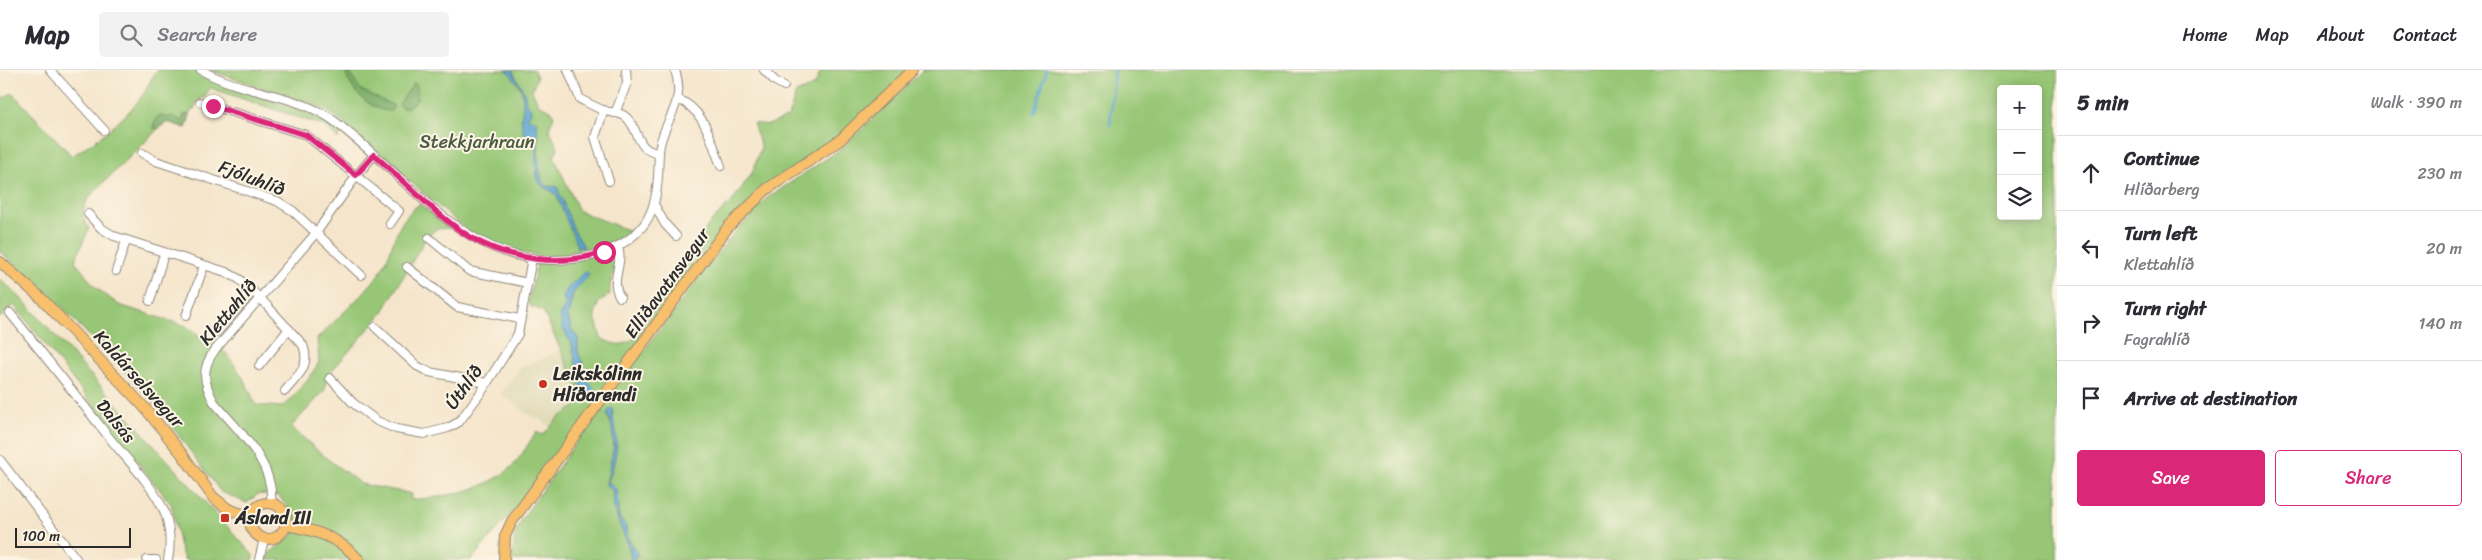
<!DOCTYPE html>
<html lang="en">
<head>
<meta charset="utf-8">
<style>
  :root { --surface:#fff; --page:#f2f2f3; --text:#2b2b33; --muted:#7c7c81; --line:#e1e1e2; --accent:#db2777 }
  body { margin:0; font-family:Sriracha,sans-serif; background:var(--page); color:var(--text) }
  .controls { position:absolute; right:15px; top:15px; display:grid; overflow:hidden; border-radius:5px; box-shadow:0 2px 12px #0003 }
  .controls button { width:45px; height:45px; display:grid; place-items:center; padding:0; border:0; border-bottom:1px solid var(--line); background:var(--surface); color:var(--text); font:25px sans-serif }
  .scale { position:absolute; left:15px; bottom:12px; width:116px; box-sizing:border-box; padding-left:5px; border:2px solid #2b2b2b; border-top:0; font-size:14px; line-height:18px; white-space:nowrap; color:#2b2b2b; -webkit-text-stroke:4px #fcf5e5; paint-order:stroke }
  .stop { position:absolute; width:15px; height:15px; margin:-11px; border:4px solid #db2777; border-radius:50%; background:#fff }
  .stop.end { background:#db2777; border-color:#fff; box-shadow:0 1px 5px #0008 }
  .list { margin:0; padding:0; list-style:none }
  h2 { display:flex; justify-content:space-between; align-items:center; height:65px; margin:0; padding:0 20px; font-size:21px }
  h2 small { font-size:16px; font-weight:400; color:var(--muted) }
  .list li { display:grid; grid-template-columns:32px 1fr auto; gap:15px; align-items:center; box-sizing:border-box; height:75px; padding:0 20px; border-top:1px solid var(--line) }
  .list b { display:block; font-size:19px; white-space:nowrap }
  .list p { margin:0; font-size:16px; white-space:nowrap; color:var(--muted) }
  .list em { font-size:16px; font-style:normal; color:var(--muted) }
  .actions { display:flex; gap:10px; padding:15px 20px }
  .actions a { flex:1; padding:11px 0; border:1px solid var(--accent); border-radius:5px; text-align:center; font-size:18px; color:var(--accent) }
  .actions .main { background:var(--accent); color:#fff }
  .icon { flex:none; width:28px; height:28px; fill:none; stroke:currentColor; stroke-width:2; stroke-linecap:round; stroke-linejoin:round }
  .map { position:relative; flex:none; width:2057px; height:490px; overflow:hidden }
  header { display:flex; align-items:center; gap:30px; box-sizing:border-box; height:70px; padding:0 25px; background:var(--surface); border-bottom:1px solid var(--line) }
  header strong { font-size:24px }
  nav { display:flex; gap:28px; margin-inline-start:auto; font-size:18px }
  .search { width:350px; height:45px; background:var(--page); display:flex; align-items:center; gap:12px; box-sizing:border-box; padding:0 18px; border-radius:5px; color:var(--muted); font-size:19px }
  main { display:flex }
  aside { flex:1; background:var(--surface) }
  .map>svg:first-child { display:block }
  .built { fill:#e2dcba }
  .green { fill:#97c776; stroke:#617950; fill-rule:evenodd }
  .forest { fill:#79ac67; stroke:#526c49 }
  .water { fill:#5da6d4; stroke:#446880 }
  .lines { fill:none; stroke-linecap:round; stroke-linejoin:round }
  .stream { stroke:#5da6d4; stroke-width:2.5 }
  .minor-casing { stroke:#90887b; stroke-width:10 }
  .major-casing { stroke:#90887b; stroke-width:12 }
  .minor { stroke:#fff; stroke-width:8 }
  .major { stroke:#f8bf6c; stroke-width:10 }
  .route { stroke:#db2777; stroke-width:6 }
  .poi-dot { fill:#c8321e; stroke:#fcf5e5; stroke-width:2 }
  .labels { text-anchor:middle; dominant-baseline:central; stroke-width:4; stroke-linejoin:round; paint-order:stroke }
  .park-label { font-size:18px; fill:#4b5a42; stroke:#fcf5e5 }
  .street-label { font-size:18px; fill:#2b2b2b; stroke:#fcf5e5 }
  .poi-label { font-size:18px; font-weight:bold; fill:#2b2b2b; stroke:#fcf5e5; text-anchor:start }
</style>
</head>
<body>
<header>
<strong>Map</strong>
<div class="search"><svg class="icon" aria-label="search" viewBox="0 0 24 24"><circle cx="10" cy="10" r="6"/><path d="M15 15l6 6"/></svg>Search here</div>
<nav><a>Home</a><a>Map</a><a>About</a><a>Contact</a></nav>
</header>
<main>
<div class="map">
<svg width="2057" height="490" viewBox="0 0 2057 490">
  <rect width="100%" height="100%" fill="#fcf5e5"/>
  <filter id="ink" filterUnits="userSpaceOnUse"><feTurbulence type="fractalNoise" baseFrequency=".02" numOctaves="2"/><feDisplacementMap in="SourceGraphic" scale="10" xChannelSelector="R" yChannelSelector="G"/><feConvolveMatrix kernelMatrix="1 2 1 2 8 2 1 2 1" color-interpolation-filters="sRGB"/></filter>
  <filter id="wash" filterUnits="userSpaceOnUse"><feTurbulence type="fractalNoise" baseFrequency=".0096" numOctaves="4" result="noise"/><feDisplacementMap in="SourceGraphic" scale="20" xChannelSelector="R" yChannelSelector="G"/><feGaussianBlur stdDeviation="1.12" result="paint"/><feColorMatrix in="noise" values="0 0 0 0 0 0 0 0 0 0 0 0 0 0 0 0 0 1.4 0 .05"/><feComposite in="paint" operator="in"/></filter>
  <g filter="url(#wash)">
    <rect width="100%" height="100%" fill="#f5e5cb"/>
    <path class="built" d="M568 278 584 328 580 334 558 348 549 357 543 351 531 346 501 324 520 298Z"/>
    <g class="green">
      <path d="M158 0H196L230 16 313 45 341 63 338 69 324 56 210 18 205 27 197 31 194 40H191L186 58 168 52 160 57 92 124C83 136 79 145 89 158L75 191 95 217 119 235 186 256 227 284 245 311 256 335 281 337 290 331 310 307 319 292 317 269C335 250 365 224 379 204 395 180 391 157 419 134L451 158 436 159 426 168 381 245 330 303 326 309 325 320 291 357 325 387 361 414 408 423 412 424 410 430C442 427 479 422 506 402 518 392 528 375 536 362L543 365 558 348 580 334 583 329 543 241 530 236 528 233 539 186 503 178 470 163 335 46 320 37 209 0H534L537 8 532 20 539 35 551 40 554 46 549 58 558 78 554 87 579 141 630 161 608 175 612 184 616 183C618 198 608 209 610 224L598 233 595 246 601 268C617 277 625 277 639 264L709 154 733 130 752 103 761 77 753 53 768 55 788 47 796 23 815 15 821 0H912L849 61 748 137 530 421 471 490H265L266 486 293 465 295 447 279 426 258 424 247 433 221 422 152 330 40 215 0 182V30L12 23 72 86C98 69 123 52 142 26 148 18 150 8 158 0Z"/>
      <path d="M923 0H2057V490H635V485H638L628 469 625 454C615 446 619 436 617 424 617 418 611 415 608 411 620 380 616 374 612 342L607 345 612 357 614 381 606 415 613 421C611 450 631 466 631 490H512L515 464 522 449 607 329 728 170 766 129 841 79ZM2001 19H2038V146H2001Z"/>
      <path d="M0 209 24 231 253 485V490H185C179 482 175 447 171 434L14 235 0 248Z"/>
    </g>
    <g class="forest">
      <path d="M345 0H348L361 20 394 36 391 41C371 41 348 19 345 0Z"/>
      <path d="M414 13 417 15V30L407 38H402L399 34Z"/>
      <path d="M184 44 190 45 186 58 167 52 158 59 153 58 157 47 161 45 167 48 172 46 182 51Z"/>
    </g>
    <g class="water">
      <path d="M507 0H512L525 24 526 33 530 37 531 43 527 47 537 52C538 62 537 110 545 115 548 117 553 116 557 117L574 160 584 177 575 178 577 176C571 159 563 142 556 124 552 120 546 120 542 116 532 107 538 78 535 67L525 65C517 48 526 39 522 23 520 14 512 7 507 0Z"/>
      <path d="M586 201 589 205 573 223 568 247 572 260 578 268V282L586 301 587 309 597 323 589 327 580 314 572 275 562 257 560 244 566 235 563 226 568 218Z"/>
      <path d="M611 337 613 339C611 346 615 354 616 362 618 380 614 395 608 411 611 415 617 418 617 424 619 436 614 446 625 454L628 469 638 485 635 486V490H631C629 466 611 447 613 421L606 415 614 376 611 352 607 344Z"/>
    </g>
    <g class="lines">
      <g class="stream">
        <path d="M1034 43 1047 0"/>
        <path d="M1110 55 1114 0"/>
      </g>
    </g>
  </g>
  <g filter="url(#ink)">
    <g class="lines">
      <defs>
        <g id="minor">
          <path d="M50 0 104 60"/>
          <path d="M201 0C239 22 288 23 325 45 336 51 345 60 355 68 415 117 468 190 552 190 572 190 589 188 607 181 644 166 656 144 658 106 659 96 658 85 660 75 666 47 686 33 675 0"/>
          <path d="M568 0 580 29C588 33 597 38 605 41 612 43 622 42 627 48 640 61 636 81 659 83"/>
          <path d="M764 0 775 11 784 16"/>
          <path d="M677 29C705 39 711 71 721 96"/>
          <path d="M200 32 306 65 399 141 390 154"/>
          <path d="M604 40 595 67 609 111"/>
          <path d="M615 43 627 13 626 0"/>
          <path d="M142 83 156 91 277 131 293 141 361 205"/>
          <path d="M655 136 665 154 676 166"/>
          <path d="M88 144 101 158 114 166 226 202 239 209 260 228 303 275C311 297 298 305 285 321"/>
          <path d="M429 168 469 201 528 213"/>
          <path d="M618 177C624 195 609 210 620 227"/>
          <path d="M407 197 457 237 520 249"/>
          <path d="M116 201 126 171"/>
          <path d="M150 231 164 184"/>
          <path d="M10 243C44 285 78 328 112 371 130 393 153 416 164 441 170 456 171 475 168 490"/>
          <path d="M186 246 204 196"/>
          <path d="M375 257 417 296 429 302 487 313"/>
          <path d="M216 263 253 221"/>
          <path d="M259 296 289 259"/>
          <path d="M330 308 353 333 377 351 396 359 424 364 448 358 459 352 482 321 518 264 532 188"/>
          <path d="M0 390 77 490"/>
          <path d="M271 433C275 392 238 361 214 332 203 312 201 298 215 280L316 163 357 105 374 85"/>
          <path d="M147 490H156"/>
          <path d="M259 490 264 469"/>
        </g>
        <g id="major">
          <path d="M0 192 41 228 145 338 182 384 213 427 228 439 250 447"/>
          <circle cx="268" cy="451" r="18"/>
          <path d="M286 455C315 460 339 467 359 490"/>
          <path d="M504 490 505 466 512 451 728 157 767 119 840 70 912 0"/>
        </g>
      </defs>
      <use href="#minor" class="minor-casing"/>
      <use href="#major" class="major-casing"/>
      <use href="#minor" class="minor"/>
      <use href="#major" class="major"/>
    </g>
  </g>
  <g class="lines" filter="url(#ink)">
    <path class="route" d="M213 36 306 65 356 105 374 85C403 110 439 148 470 167 509 190 561 197 604 182"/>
  </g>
  <g class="poi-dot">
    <circle cx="543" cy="314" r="5"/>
    <rect x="220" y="443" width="10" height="10" rx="2.5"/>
  </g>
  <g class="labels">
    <g class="park-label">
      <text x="477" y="72">Stekkjarhraun</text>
    </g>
    <g class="street-label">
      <text transform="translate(252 108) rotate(21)">Fjóluhlíð</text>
      <text transform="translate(667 213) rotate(-54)">Elliðavatnsvegur</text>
      <text transform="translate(228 242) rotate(-50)">Klettahlíð</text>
      <text transform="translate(139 309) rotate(48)">Kaldárselsvegur</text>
      <text transform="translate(464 317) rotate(-54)">Úthlíð</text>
      <text transform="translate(116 351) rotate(51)">Dalsás</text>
    </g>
    <g class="poi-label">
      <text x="553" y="304">Leikskólinn<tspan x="553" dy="21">Hlíðarendi</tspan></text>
      <text x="235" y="448">Ásland III</text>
    </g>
  </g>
</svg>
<div class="controls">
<button>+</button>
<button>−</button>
<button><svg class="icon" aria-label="layers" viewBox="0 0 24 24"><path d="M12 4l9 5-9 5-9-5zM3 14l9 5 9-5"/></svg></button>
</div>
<div class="scale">100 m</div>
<div class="stop" style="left:604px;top:182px"></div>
<div class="stop end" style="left:213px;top:36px"></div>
</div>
<aside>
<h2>5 min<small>Walk · 390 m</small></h2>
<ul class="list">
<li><svg class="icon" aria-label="ahead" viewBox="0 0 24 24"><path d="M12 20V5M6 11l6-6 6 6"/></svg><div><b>Continue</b><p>Hlíðarberg</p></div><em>230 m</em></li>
<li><svg class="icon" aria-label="left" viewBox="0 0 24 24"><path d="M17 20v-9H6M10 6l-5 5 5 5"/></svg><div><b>Turn left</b><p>Klettahlíð</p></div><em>20 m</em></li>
<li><svg class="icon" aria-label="right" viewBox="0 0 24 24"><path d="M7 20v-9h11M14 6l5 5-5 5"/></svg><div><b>Turn right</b><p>Fagrahlíð</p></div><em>140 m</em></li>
<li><svg class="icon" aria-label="arrive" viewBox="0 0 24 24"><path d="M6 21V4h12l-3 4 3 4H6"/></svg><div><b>Arrive at destination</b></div></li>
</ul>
<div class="actions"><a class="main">Save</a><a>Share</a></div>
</aside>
</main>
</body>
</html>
